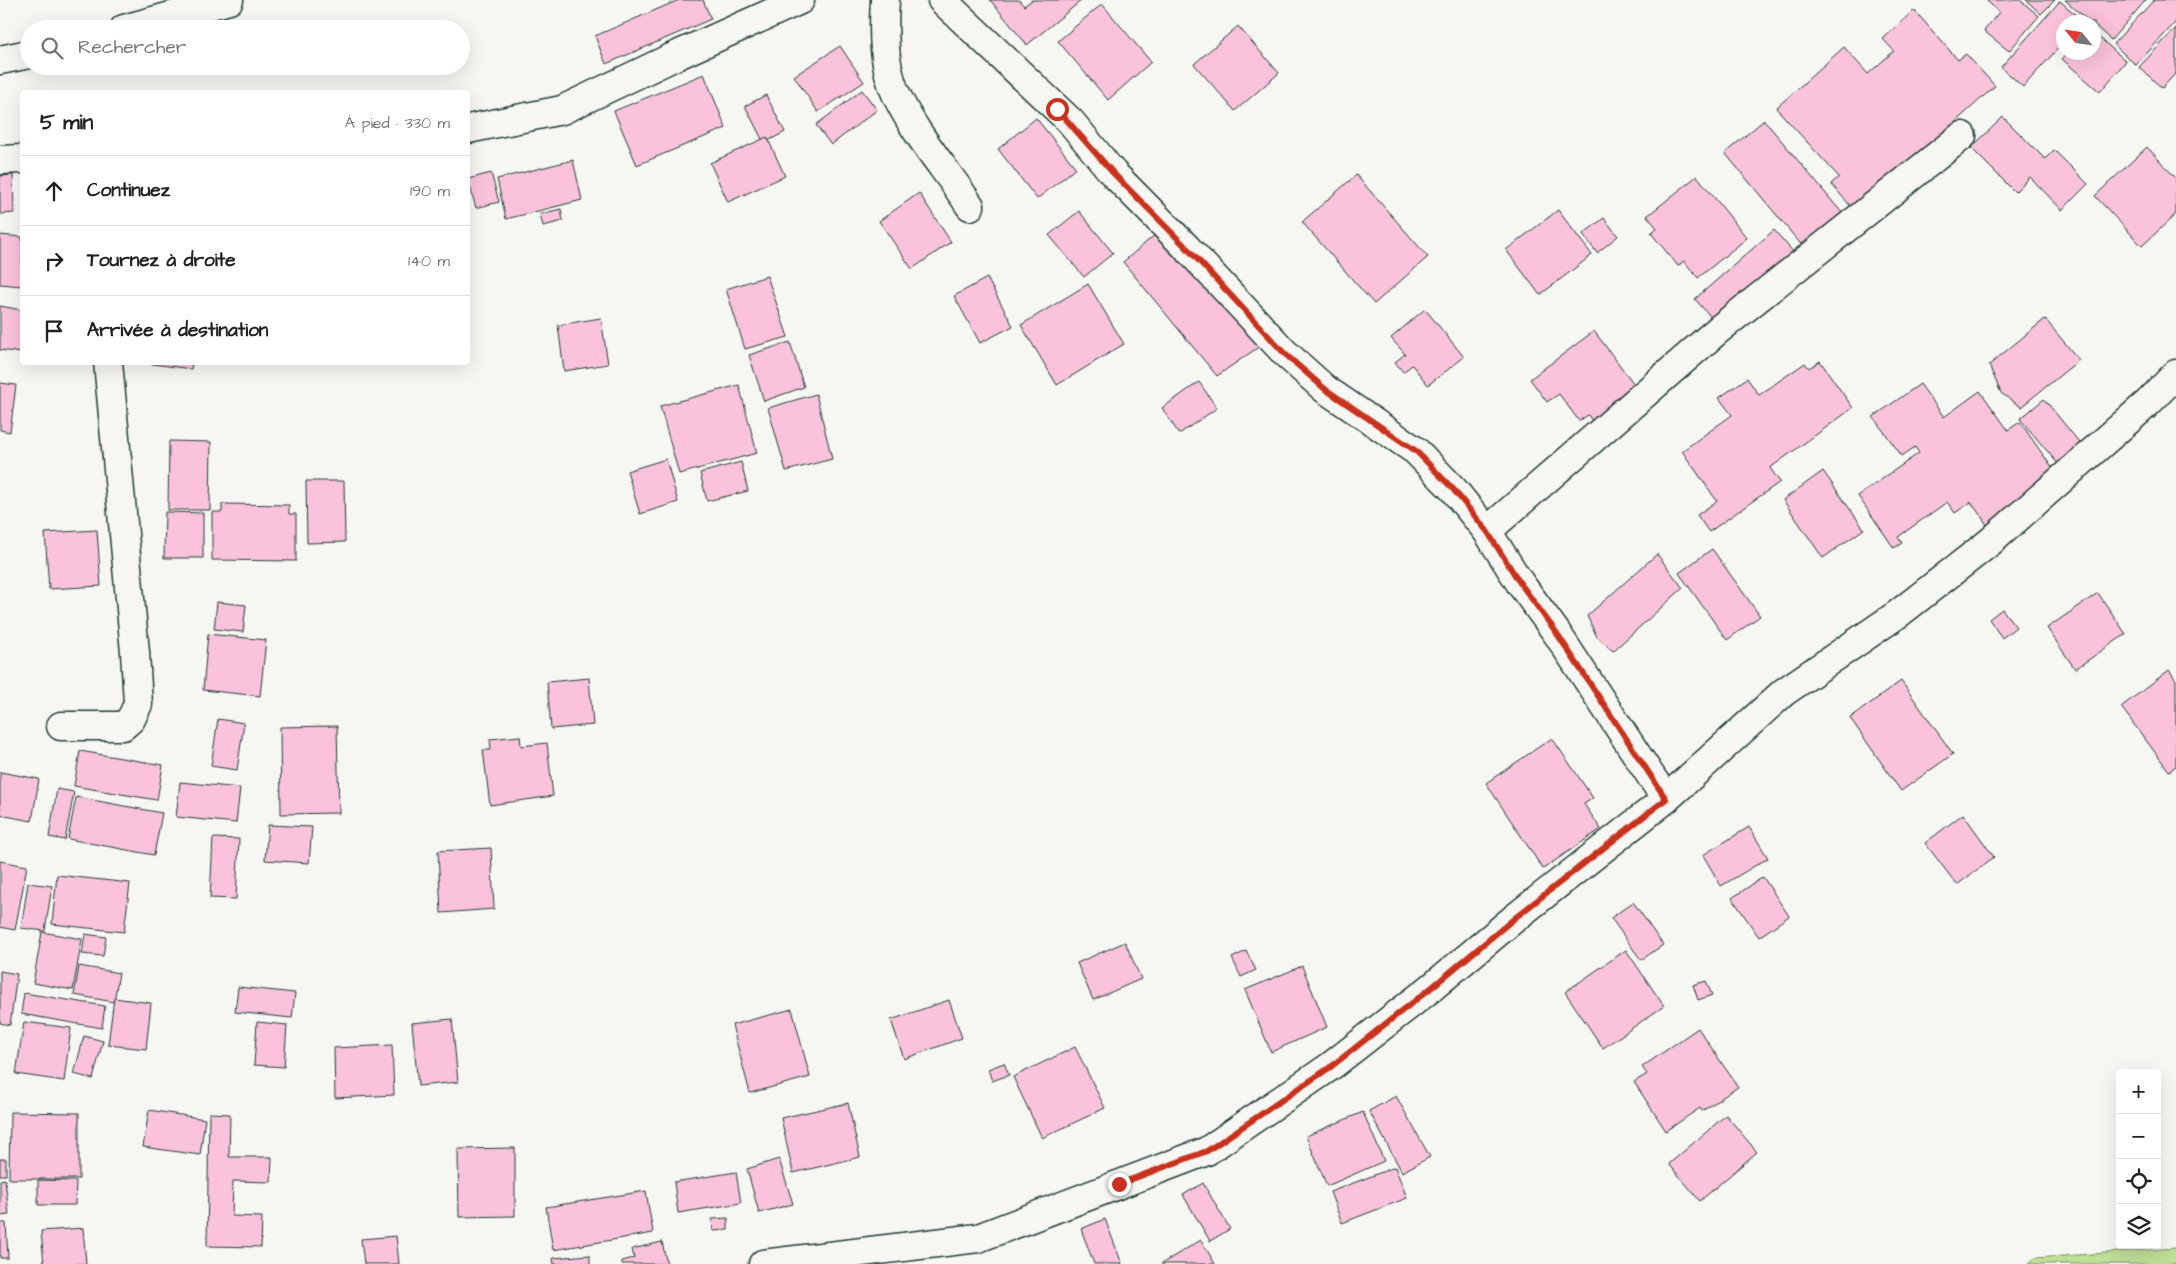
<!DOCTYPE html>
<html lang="fr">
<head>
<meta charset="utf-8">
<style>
  :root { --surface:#fff; --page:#f2f2f2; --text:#202124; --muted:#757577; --line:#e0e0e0 }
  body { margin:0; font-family:"Architects Daughter",sans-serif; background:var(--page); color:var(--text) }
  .controls { position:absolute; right:15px; bottom:15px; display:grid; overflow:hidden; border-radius:5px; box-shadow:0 5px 20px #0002 }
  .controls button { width:45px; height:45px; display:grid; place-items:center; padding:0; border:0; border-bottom:1px solid var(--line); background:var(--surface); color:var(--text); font:25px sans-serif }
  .compass { position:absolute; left:2056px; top:15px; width:45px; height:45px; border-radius:50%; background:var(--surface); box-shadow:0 5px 20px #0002; rotate:299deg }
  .stop { position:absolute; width:15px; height:15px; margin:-11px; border:4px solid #c8321e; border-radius:50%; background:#fff }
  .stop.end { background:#c8321e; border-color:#fff; box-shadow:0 1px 5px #0008 }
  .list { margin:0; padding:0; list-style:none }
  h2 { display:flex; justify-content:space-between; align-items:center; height:65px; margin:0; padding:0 20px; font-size:21px }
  h2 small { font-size:16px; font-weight:400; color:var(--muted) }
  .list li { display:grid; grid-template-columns:32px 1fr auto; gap:15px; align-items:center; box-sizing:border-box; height:70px; padding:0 20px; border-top:1px solid var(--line) }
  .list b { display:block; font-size:19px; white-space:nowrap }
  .list em { font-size:16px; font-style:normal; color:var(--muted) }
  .icon { flex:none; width:28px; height:28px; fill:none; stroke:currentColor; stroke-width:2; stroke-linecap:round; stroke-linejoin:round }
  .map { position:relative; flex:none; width:2176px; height:1264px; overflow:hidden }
  .search { position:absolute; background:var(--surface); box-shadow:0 5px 20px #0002; left:20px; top:20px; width:450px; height:55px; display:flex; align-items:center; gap:12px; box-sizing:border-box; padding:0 18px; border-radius:28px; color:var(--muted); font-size:19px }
  .panel { position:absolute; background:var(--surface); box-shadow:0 5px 20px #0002; left:20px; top:90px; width:450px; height:275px; border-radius:5px }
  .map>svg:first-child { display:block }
  .green { fill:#bfde97; stroke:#6f8e66 }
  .building { fill:#fac2db; stroke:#1f3d34 }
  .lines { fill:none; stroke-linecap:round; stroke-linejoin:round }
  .minor-casing { stroke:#1f3d34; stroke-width:31 }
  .minor { stroke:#f6f6f2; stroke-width:28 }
  .route { stroke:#c8321e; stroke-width:6 }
</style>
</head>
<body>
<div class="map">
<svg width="2176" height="1264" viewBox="0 0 2176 1264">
  <rect width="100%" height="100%" fill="#f6f6f2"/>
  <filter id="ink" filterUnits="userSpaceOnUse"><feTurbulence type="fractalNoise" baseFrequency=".02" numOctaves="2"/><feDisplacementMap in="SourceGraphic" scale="10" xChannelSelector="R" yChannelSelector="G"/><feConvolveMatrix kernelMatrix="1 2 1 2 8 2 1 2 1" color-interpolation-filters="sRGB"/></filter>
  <g filter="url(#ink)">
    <path class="green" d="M2176 1248V1264H2028L2035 1258Z"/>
    <g class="building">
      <path d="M679 0H703L711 19 606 64 595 36Z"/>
      <path d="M990 0H1019L1024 6 1032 0H1082L1027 45Z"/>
      <path d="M1986 0H2020L2039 16 2009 51 1984 31 1999 12Z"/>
      <path d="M2026 0H2055L2041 14Z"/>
      <path d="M2065 0H2146L2111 40 2094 25V22H2090Z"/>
      <path d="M2154 0H2176V22L2136 65 2113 44Z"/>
      <path d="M2060 1 2083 21 2064 22V42L2023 87 2001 67Z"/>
      <path d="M1102 4 1151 62 1108 100 1058 41Z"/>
      <path d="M1914 10 1958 60 1966 54 1995 86 1856 212 1831 184 1839 177 1776 108 1844 47 1868 74 1894 51 1883 39Z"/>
      <path d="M1238 26 1279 73 1235 111 1194 64Z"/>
      <path d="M2176 28V73L2162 88 2139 67Z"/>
      <path d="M2094 33 2126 61 2100 92 2062 59 2068 52H2094Z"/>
      <path d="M840 46 864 82 818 112 794 76Z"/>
      <path d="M704 74 726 128 637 165 614 111Z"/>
      <path d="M862 90 877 110 831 145 816 125Z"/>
      <path d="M766 95 785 132 764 143 745 106Z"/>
      <path d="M2003 117 2045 159 2054 150 2088 184 2062 210 2030 177 2015 192 1971 148Z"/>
      <path d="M1036 118 1076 168 1037 199 998 149Z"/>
      <path d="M1764 120 1848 220 1809 254 1725 153Z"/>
      <path d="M767 137 785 176 728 202 710 163Z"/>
      <path d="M2147 147 2176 178V214L2142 246 2095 196Z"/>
      <path d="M573 160 582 200 506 219 497 179Z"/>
      <path d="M491 173 499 202 476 208 468 179Z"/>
      <path d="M13 175 14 213 0 214V176Z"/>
      <path d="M1356 175 1428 257 1374 304 1302 222Z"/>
      <path d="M1697 176 1747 238 1698 278 1684 261 1678 266 1651 233 1657 228 1647 216Z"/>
      <path d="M919 193 951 242 912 269 879 221Z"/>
      <path d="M561 209 563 221 543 226 540 214Z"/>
      <path d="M1558 210 1592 255 1540 295 1506 250Z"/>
      <path d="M1079 211 1113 253 1084 277 1049 235Z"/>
      <path d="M1604 218 1618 236 1597 253 1583 234Z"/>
      <path d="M1162 229 1260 346 1217 376 1123 262Z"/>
      <path d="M1774 230 1802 262 1723 331 1695 299Z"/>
      <path d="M0 235 22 237V286L0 284Z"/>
      <path d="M767 276 788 337 745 349 726 289Z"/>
      <path d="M987 278 1013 326 980 343 954 296Z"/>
      <path d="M1088 284 1124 344 1057 385 1021 325Z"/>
      <path d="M0 306 22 310 21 353 0 350Z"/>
      <path d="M1425 309 1464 357 1428 385 1412 365 1403 372 1395 362 1405 354 1391 338Z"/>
      <path d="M601 318 608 364 564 371 558 325Z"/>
      <path d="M2045 319 2079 360 2021 407 2001 393 1989 365Z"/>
      <path d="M1594 331 1637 388 1593 422 1588 415 1579 421 1559 394 1547 402 1530 379Z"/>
      <path d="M790 342 804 387 764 401 749 355Z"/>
      <path d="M1820 361 1853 408 1770 468 1780 482 1709 532 1697 515 1717 501 1682 451 1732 415 1719 398 1747 378 1759 395 1805 363 1809 368Z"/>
      <path d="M137 362H192L191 369Z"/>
      <path d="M1199 382 1217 408 1179 434 1162 408Z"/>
      <path d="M0 383 16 385 10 432 0 430Z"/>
      <path d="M1920 384 1944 417 1980 391 2008 430 2020 422 2060 479 1990 529 1971 502 1955 513 1947 502 1898 537 1902 543 1894 548 1858 496 1919 453 1915 447 1902 456 1873 417Z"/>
      <path d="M739 385 757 453 679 474 660 406Z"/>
      <path d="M816 394 832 459 786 471 768 408Z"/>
      <path d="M2044 399 2088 453 2065 472 2020 419Z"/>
      <path d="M169 441 211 442 210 510H168Z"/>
      <path d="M666 459 678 502 640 514 627 471Z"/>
      <path d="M741 462 748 491 707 501 700 473Z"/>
      <path d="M1823 471 1864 529 1823 558 1783 500Z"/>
      <path d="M306 481H344L345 542 307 543Z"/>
      <path d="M222 504 289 505V514H296V561L212 560V512H222Z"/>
      <path d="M165 512 203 513V558H164Z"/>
      <path d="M97 530 101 586 49 589 45 533Z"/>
      <path d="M1712 549 1760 616 1727 640 1679 573Z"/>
      <path d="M1657 554 1683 588 1613 651 1597 637 1587 616Z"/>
      <path d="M2098 593 2126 634 2075 669 2047 628Z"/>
      <path d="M217 602 246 605 243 632 214 629Z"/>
      <path d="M2002 609 2016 627 2002 638 1989 619Z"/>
      <path d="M208 634 266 640 260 696 203 690Z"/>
      <path d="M2169 670 2176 680V766L2169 771 2121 707Z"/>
      <path d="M589 678 593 725 551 729 547 682Z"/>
      <path d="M1901 681 1953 754 1901 791 1850 718Z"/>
      <path d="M218 719 244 723 237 770 211 766Z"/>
      <path d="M337 726 339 813 281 814 280 727Z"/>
      <path d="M520 736 521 746 547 743 553 796 490 805 483 750H491L490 739Z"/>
      <path d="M1552 738 1593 798 1584 804 1601 829 1543 869 1486 783Z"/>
      <path d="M80 751 163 765 157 800 74 786Z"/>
      <path d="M0 772 39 779 32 821 0 815Z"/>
      <path d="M180 782 240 788 236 823 176 817Z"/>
      <path d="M57 789 74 792 65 840 49 837Z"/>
      <path d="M76 797 162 813 154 855 68 839Z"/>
      <path d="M1963 814 1994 857 1957 885 1925 843Z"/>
      <path d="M268 825 312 827 309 863 265 860Z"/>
      <path d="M1749 827 1768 858 1721 886 1703 855Z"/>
      <path d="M213 838 239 839 236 899 210 898Z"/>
      <path d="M491 848 494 909 441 913 438 851Z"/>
      <path d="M0 861 27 866 15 930 0 927Z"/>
      <path d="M57 875 130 883 124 932 52 924Z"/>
      <path d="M1763 877 1789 916 1759 937 1732 898Z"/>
      <path d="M28 883 52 886 45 931 21 928Z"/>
      <path d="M1633 902 1663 945 1641 960 1611 918Z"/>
      <path d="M42 932 82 939 73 990 33 983Z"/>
      <path d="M85 934 106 937 103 956 82 954Z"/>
      <path d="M1125 942 1141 979 1093 1000 1077 963Z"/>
      <path d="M1626 950 1664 1006 1603 1048 1565 992Z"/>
      <path d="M1246 951 1256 970 1241 977 1232 958Z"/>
      <path d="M79 966 119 973 114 1002 74 995Z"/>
      <path d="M1302 966 1327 1027 1271 1052 1245 990Z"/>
      <path d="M0 971 17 974 10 1025 0 1023Z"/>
      <path d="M1706 981 1712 995 1698 1000 1693 985Z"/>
      <path d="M238 987 295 993 292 1018 235 1012Z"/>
      <path d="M24 993 105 1006 102 1028 21 1014Z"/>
      <path d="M114 998 151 1003 146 1049 108 1045Z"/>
      <path d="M949 1000 962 1038 904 1059 891 1020Z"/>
      <path d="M792 1009 810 1077 750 1093 732 1025Z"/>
      <path d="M452 1019 458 1082 418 1086 412 1023Z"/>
      <path d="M24 1022 71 1028 64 1081 16 1074Z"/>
      <path d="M257 1022 287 1025 284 1067 254 1065Z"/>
      <path d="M1698 1028 1738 1087 1702 1111 1700 1108 1666 1131 1634 1082 1647 1074 1642 1067Z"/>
      <path d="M84 1036 103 1041 93 1079 74 1074Z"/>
      <path d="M392 1045 394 1095 335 1098 334 1048Z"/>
      <path d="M1075 1047 1105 1108 1042 1138 1013 1077Z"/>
      <path d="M1004 1063 1009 1075 992 1081 988 1069Z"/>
      <path d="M1396 1096 1430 1157 1402 1172 1369 1111Z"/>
      <path d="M848 1103 860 1157 793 1173 781 1118Z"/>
      <path d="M149 1110 205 1119 200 1155 143 1147Z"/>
      <path d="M10 1112 79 1113V1179H9Z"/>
      <path d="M1363 1112 1384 1161 1327 1186 1306 1136Z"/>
      <path d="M209 1113 230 1114 229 1157H272L271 1182 233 1181 232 1216 262 1217 261 1247 207 1246Z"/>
      <path d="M1726 1115 1757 1152 1700 1201 1669 1164Z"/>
      <path d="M515 1148V1216L459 1217 458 1149Z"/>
      <rect x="0" y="1159" width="6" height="16"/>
      <path d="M779 1159 793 1204 759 1213 747 1169Z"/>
      <path d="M1395 1167 1407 1198 1342 1223 1330 1192Z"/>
      <path d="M736 1172 741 1203 678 1213 674 1182Z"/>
      <path d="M5 1179 9 1215 0 1216V1180Z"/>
      <path d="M38 1180 76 1181 75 1205H38Z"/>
      <path d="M1203 1183 1230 1229 1210 1241 1183 1195Z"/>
      <path d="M646 1191 653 1233 553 1250 546 1207Z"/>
      <path d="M728 1218V1230L713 1231 712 1219Z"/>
      <path d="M1105 1219 1122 1264H1094L1081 1229Z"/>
      <path d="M0 1223H6L8 1258H0Z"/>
      <path d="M83 1228 86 1264H44L41 1231Z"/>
      <path d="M396 1236 399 1264H364L361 1239Z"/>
      <path d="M1201 1240 1215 1264H1161Z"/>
      <path d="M662 1242 667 1264H622V1261L634 1258 632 1249Z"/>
      <path d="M590 1255V1264H554L553 1258Z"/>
    </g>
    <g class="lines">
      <defs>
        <g id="minor">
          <path d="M885 0C883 31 883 66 896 94 915 135 946 169 970 206"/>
          <path d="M942 0 1071 122 1113 173 1187 248 1285 353 1325 389 1416 451 1453 489 1487 531 1520 583 1556 632 1666 799"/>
          <path d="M124 29 229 0"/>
          <path d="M0 60 29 54"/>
          <path d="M468 129 562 110 671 58 800 0"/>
          <path d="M0 160 22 159"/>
          <path d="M1487 531 1718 330 1962 136"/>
          <path d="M61 726H123L131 719 138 704 135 652 108 362"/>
          <path d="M763 1264 978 1238 1207 1151 1331 1066 1431 988 1516 917 1666 799 1784 692 1898 614 1990 542 2149 402 2176 374"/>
        </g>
      </defs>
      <use href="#minor" class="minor-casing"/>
      <use href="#minor" class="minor"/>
    </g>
  </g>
  <g class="lines" filter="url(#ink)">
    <path class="route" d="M1057 109 1113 173 1187 248 1285 354 1325 389 1416 451 1453 489 1487 531 1520 583 1556 632 1666 799 1516 917 1431 988 1332 1066 1207 1151 1119 1184"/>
  </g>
</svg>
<div class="controls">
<button>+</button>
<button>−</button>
<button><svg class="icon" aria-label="locate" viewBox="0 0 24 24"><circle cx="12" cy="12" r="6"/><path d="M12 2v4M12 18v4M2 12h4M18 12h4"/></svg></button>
<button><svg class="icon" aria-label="layers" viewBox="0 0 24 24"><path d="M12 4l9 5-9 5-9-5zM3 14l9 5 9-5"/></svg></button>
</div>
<svg class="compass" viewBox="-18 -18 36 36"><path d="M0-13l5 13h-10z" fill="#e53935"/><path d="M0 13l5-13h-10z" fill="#757577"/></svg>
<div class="stop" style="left:1057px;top:109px"></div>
<div class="stop end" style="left:1119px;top:1184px"></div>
<div class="search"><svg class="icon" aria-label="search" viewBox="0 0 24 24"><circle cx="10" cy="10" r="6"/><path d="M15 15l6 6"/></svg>Rechercher</div>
<section class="panel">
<h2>5 min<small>À pied · 330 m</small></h2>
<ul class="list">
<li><svg class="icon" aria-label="ahead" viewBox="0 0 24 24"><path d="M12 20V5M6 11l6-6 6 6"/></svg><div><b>Continuez</b></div><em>190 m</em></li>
<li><svg class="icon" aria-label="right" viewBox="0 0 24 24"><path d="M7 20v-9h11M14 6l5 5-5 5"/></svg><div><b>Tournez à droite</b></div><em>140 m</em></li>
<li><svg class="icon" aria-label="arrive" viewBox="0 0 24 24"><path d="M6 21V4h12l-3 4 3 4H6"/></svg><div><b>Arrivée à destination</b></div></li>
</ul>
</section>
</div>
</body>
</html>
